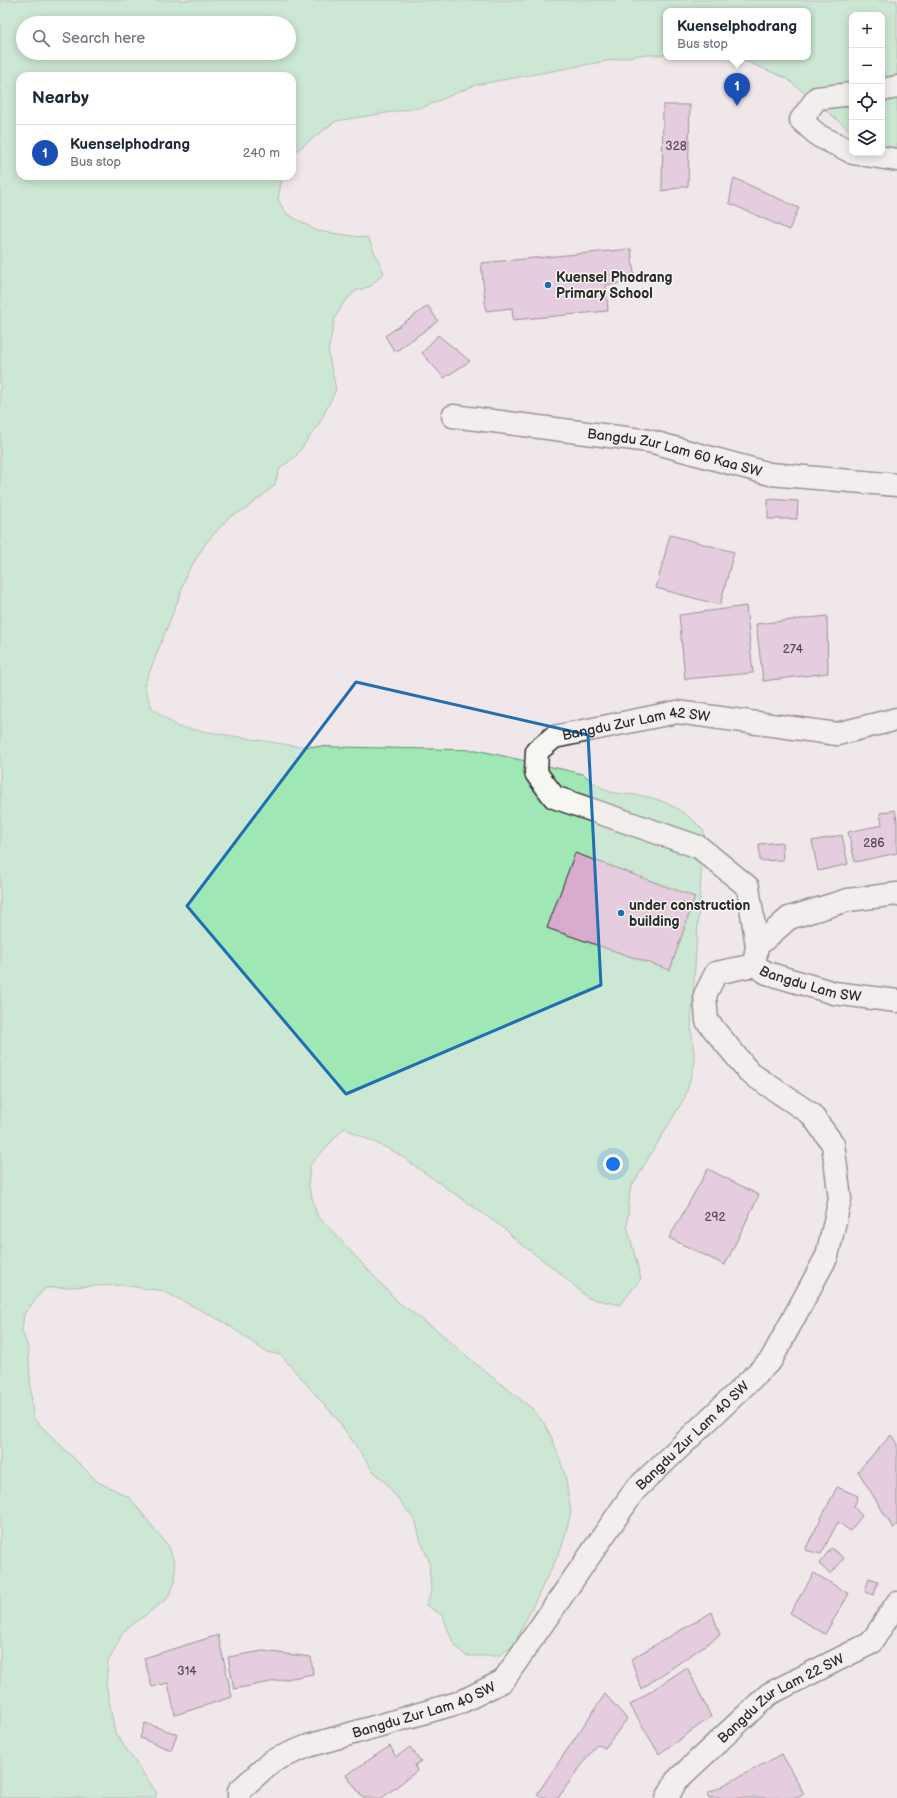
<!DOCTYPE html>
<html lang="en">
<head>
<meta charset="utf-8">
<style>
  :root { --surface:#fff; --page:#f2f2f3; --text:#1f2937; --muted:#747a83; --line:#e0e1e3; --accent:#111827 }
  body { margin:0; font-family:"Balsamiq Sans",sans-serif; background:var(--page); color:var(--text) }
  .controls { position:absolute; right:12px; top:12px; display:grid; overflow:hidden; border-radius:8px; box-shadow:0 2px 10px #0003 }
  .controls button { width:36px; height:36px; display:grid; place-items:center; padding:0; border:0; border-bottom:1px solid var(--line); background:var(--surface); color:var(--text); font:20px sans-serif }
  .you { position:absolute; left:613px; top:1164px; width:14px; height:14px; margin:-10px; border:3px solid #fff; border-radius:50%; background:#1a73e8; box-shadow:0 0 0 6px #1a73e833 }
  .badge { display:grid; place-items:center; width:26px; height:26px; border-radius:50%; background:var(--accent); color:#fff; font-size:13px; font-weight:700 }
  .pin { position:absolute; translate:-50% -33px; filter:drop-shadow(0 1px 2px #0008) }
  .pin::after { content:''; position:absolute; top:21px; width:14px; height:12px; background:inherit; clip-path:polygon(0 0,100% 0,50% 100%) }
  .popup { position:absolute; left:663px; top:8px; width:148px; height:52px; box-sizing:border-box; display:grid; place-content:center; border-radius:8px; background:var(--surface); filter:drop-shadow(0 1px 3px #0005); font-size:13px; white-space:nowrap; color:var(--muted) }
  .popup b { font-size:15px; color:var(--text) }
  .popup::after { content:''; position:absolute; left:50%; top:100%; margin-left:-8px; border:8px solid transparent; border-top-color:var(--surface) }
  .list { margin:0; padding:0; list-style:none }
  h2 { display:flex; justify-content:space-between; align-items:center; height:52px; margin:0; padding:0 16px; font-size:17px }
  h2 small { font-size:13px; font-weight:400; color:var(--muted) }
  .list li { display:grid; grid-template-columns:26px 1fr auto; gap:12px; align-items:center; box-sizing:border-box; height:56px; padding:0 16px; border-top:1px solid var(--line) }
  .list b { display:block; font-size:15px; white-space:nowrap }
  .list p { margin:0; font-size:13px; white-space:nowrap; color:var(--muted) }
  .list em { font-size:13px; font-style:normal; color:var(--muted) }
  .icon { flex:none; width:22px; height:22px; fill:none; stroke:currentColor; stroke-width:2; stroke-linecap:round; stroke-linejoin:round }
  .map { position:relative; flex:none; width:897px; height:1798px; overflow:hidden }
  .search { position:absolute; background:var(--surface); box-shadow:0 2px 10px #0003; left:16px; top:16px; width:280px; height:44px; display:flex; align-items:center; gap:10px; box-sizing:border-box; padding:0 14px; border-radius:22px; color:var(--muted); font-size:15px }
  .panel { position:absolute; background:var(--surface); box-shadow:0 2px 10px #0003; left:16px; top:72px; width:280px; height:108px; border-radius:12px }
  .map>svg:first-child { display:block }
  .green { fill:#9fe7b5; stroke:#658970; fill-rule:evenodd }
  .building { fill:#d8abcf; stroke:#2b2b2b }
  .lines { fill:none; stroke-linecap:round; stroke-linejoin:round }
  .minor-casing { stroke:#2b2b2b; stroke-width:25 }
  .minor { stroke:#f6f6f2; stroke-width:22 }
  .marked { fill:none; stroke:#1f6fb2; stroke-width:3; stroke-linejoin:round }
  .poi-dot { fill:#1f6fb2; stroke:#f6f6f2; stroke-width:1.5 }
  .labels { text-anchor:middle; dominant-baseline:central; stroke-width:3; stroke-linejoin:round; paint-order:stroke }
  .number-label { font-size:12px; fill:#564b54 }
  .poi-label { font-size:14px; font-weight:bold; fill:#2b2b2b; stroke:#f6f6f2; text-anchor:start }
  .street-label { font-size:14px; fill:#2b2b2b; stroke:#f6f6f2 }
</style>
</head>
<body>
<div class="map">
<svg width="897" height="1798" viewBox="0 0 897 1798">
  <rect width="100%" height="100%" fill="#f0e7eb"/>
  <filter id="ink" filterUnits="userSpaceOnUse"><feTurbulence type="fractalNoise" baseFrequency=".025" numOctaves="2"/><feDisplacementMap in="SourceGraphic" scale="8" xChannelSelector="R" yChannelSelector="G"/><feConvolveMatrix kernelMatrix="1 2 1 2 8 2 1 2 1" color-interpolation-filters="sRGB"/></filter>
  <g filter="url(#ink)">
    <path class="green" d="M0 0H897V168L882 153V15H852V132L786 78 735 57H808V11H666V55H640L475 85 424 107 336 121 292 154V76H20V176H282L278 200 286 213 317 231 368 238 384 273 371 286 356 291 344 302 335 318 328 352 336 390 319 424 295 457 280 468 274 486 246 509 229 517 206 543 186 575 180 595 144 686 152 708 178 727 295 746 477 750 583 774C592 781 602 790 614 793 624 795 634 794 644 796 667 800 689 814 704 831L691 1027 695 1063 685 1097 630 1189 627 1226 641 1279 620 1305 588 1298 555 1269 518 1242 505 1229 395 1152 344 1128 310 1165 308 1184 317 1215 398 1302 438 1331 477 1365 534 1410 544 1423 552 1438 565 1474 571 1512 562 1547 513 1646 498 1656H466L453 1643 443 1616 426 1605 431 1592 429 1561 420 1539 416 1522 385 1482 374 1472 337 1419 281 1355 266 1352 224 1322 163 1291 122 1285 45 1288 24 1314 22 1331 28 1347 33 1418 98 1482 129 1497 169 1547 175 1564V1583L167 1599 124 1631 108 1662 106 1683 115 1733 157 1793 155 1798H0ZM23 23H289V53H23Z"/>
    <g class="building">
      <path d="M663 105H690L688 186 662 191Z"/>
      <path d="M734 178 799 208 789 230 729 203Z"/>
      <path d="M631 249 635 282 606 285 608 311 513 320 512 308 486 311 481 263Z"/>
      <path d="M428 306 438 321 395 352 385 336Z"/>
      <path d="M438 335 470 361 444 378 422 353Z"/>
      <path d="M768 499 798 501 797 519H768Z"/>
      <path d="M670 535 734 552 720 605 656 588Z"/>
      <path d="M746 606 753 673 685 679 679 615Z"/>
      <path d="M827 616 828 673 763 681 756 624Z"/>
      <path d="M895 810 897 820V853L855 862 848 832 882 825 880 813Z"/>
      <path d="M842 835 848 864 818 871 812 841Z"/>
      <path d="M782 842 783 860 760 861 759 844Z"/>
      <path d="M575 853 695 897 670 970 547 928Z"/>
      <path d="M708 1169 759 1195 725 1265 669 1238Z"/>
      <path d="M891 1435 897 1444V1525L893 1528 858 1471Z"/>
      <path d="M837 1487 858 1496 854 1507 862 1516 850 1531 838 1522 821 1554 805 1550Z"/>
      <path d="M831 1548 844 1558 831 1574 819 1564Z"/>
      <path d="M814 1573 849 1594 825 1634 790 1613Z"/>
      <path d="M869 1578 878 1581 874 1595 865 1592Z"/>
      <path d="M712 1612 720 1635 641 1689 631 1659Z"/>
      <path d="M218 1635 232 1697 175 1715 168 1683 152 1687 144 1658Z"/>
      <path d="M263 1651 311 1657 313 1674 234 1689 228 1657Z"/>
      <path d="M687 1667 711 1717 659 1754 630 1705Z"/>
      <path d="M605 1694 627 1719 605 1748 597 1744 558 1798H543L537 1794Z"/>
      <path d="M145 1723 177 1734 171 1750 140 1738Z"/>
      <path d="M390 1746 396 1757 410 1747 421 1761 415 1765 417 1771 382 1798H363L346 1775Z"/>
      <path d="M782 1754 804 1794 797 1798H709L707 1794Z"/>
    </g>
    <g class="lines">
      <defs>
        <g id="minor">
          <path d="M882 90 897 87"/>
          <path d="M852 94 817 98 801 120 819 136 852 152"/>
          <path d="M853 153 897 160"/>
          <path id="s1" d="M453 416 649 441 770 474 897 485"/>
          <path id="s2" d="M897 894 848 900 789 918 757 946 754 965 767 973 834 993 897 1001"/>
          <path id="s3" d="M757 946 748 887 699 847 554 797 536 773 537 751 554 737 677 712 837 734 897 719"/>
          <path id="s4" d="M239 1798V1791L272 1761 308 1746 461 1702 503 1681 635 1490 771 1360 827 1256 840 1199 833 1144 811 1114 750 1073 707 1021 705 995 716 973 754 965"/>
          <path id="s5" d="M667 1798 676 1781 769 1694 871 1643 897 1603"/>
        </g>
      </defs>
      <use href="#minor" class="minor-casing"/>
      <use href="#minor" class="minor"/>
    </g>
  </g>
  <path d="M0 0H897V1798H0ZM356 682 588 735 601 985 346 1094 187 906Z" fill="#f0e7eb" fill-opacity=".55" fill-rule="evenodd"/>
  <path class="marked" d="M356 682 588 735 601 985 346 1094 187 906Z"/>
  <g class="poi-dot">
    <circle cx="548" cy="285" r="4"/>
    <circle cx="621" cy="913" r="4"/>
  </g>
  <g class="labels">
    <g class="number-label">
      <text x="676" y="146">328</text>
      <text x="793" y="649">274</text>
      <text x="874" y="843">286</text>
      <text x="715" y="1217">292</text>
      <text x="187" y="1671">314</text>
    </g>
    <g class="poi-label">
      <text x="556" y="277">Kuensel Phodrang<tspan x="556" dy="16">Primary School</tspan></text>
      <text x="629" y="905">under construction<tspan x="629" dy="16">building</tspan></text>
    </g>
    <g class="street-label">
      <text stroke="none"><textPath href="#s1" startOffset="225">Bangdu Zur Lam 60 Kaa SW</textPath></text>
      <text stroke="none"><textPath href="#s3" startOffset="434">Bangdu Zur Lam 42 SW</textPath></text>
      <text stroke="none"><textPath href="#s2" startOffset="233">Bangdu Lam SW</textPath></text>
      <text stroke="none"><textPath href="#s4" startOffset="608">Bangdu Zur Lam 40 SW</textPath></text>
      <text stroke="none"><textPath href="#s5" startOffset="154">Bangdu Zur Lam 22 SW</textPath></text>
      <text stroke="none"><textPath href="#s4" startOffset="212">Bangdu Zur Lam 40 SW</textPath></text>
    </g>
  </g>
</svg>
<div class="controls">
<button>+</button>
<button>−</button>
<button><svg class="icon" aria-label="locate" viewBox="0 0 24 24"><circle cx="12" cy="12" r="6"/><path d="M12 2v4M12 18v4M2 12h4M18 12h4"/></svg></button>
<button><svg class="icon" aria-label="layers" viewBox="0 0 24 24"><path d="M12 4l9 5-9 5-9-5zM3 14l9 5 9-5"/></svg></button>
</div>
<div class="you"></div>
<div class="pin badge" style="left:737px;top:106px;background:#1a4fb4">1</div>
<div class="popup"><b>Kuenselphodrang</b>Bus stop</div>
<div class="search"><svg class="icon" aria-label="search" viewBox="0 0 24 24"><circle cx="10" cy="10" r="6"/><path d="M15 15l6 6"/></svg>Search here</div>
<section class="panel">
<h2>Nearby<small></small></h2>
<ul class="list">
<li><span class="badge" style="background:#1a4fb4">1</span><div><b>Kuenselphodrang</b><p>Bus stop</p></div><em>240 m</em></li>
</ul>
</section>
</div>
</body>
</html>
